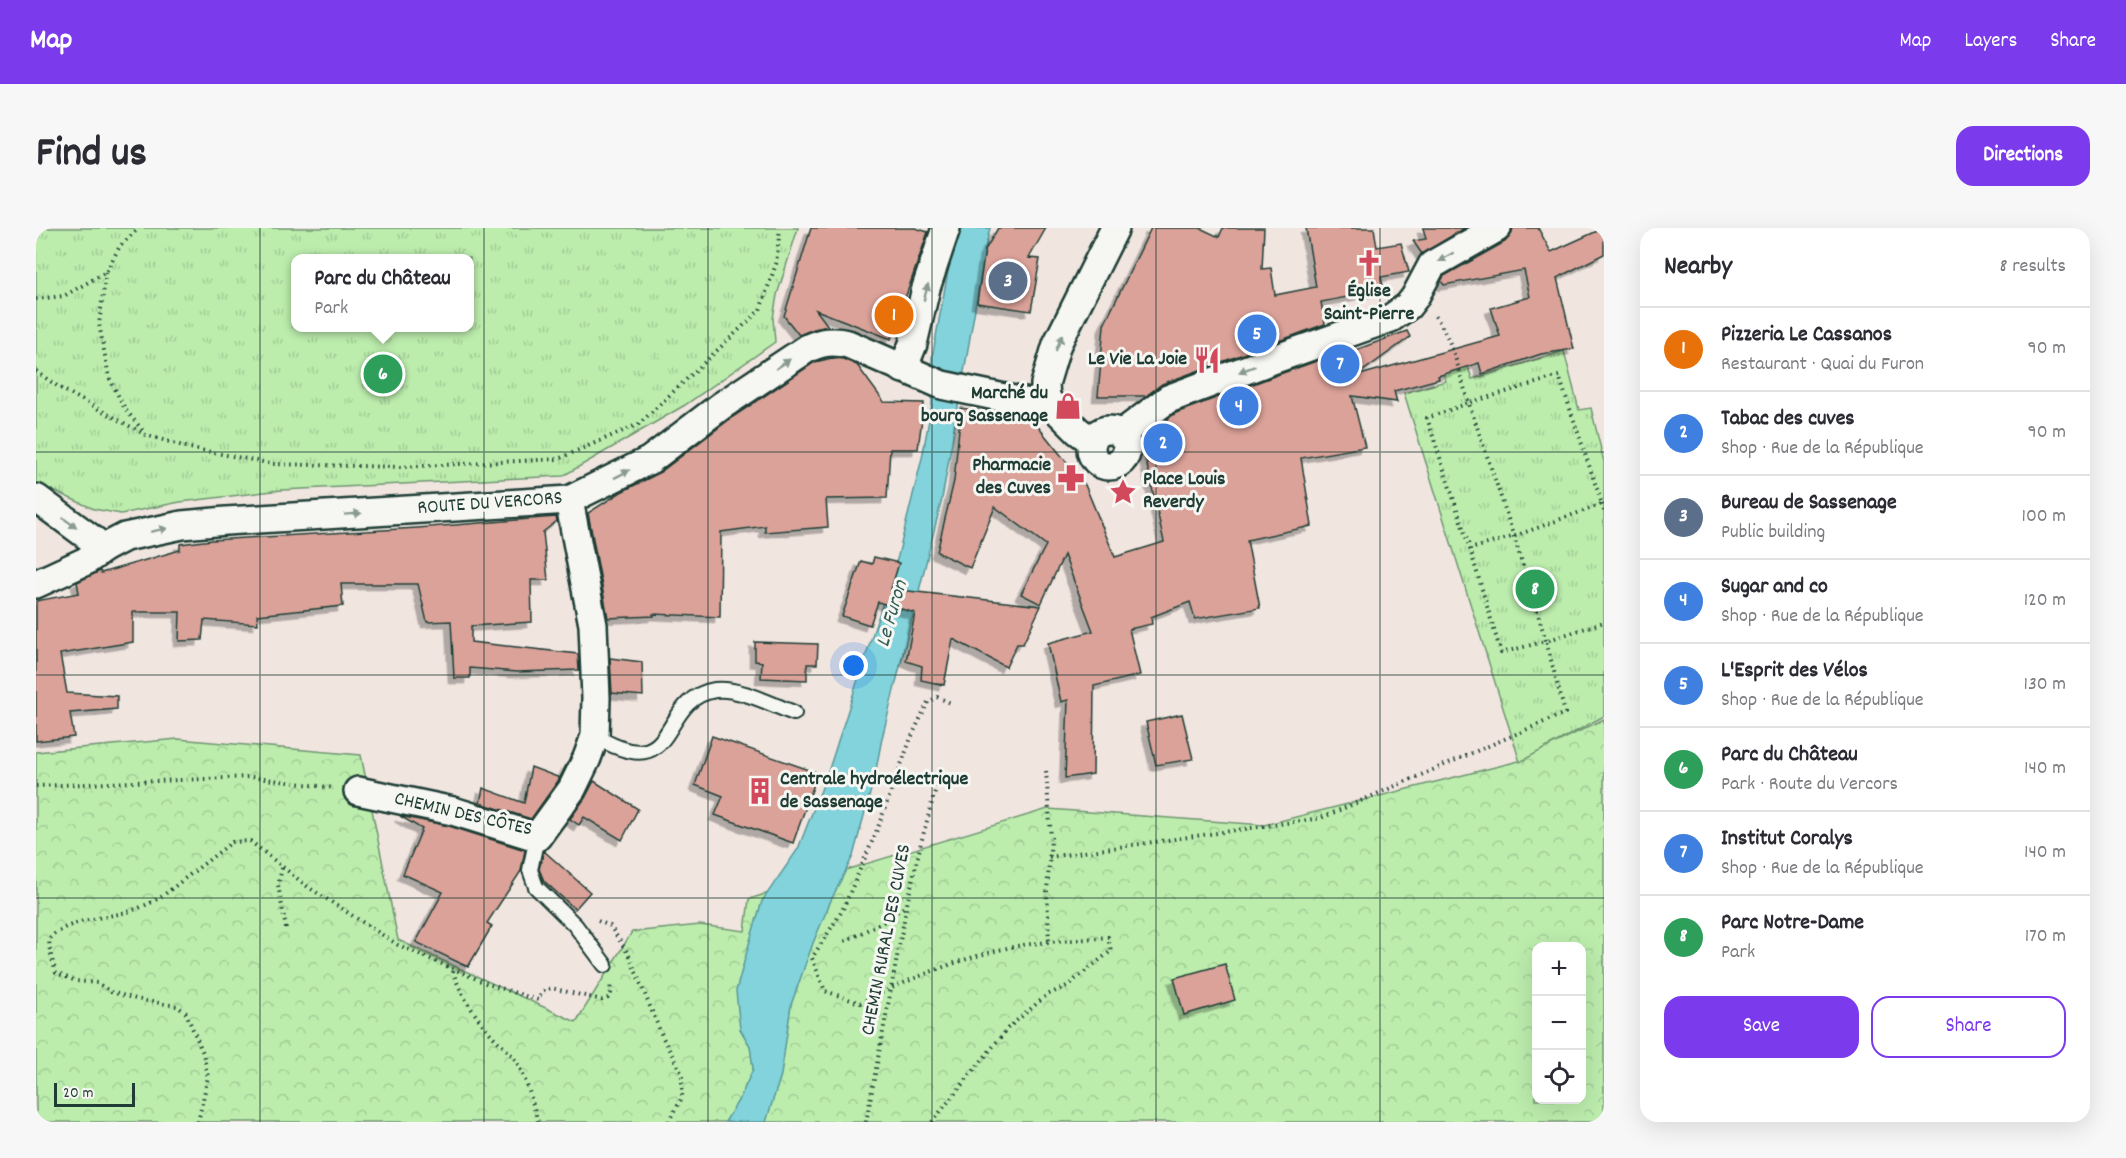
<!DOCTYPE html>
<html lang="en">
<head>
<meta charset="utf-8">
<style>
  :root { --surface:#fff; --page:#f7f7f7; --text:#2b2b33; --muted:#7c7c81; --line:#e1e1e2; --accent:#7c3aed }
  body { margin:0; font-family:Dekko,sans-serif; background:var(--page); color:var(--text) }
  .controls { position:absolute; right:18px; bottom:18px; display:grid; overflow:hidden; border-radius:12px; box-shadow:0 6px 24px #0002 }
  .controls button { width:54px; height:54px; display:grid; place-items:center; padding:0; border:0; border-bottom:2px solid var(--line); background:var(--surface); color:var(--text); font:30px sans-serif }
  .scale { position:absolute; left:18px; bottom:15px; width:81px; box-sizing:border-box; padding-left:6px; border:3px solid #1f3d34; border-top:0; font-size:16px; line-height:21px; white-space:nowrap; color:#1f3d34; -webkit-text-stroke:4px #f6f6f2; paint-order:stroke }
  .you { position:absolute; left:818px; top:438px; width:21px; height:21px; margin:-15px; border:4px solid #fff; border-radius:50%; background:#1a73e8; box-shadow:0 0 0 9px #1a73e833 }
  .badge { display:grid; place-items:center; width:39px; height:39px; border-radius:50%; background:var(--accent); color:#fff; font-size:20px; font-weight:700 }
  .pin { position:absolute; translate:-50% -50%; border:3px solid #fff; box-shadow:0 2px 6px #0006 }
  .popup { position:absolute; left:255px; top:26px; width:183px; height:78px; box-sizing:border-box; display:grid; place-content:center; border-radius:12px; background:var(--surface); filter:drop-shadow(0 2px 4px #0005); font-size:20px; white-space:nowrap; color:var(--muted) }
  .popup b { font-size:22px; color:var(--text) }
  .popup::after { content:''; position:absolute; left:50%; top:100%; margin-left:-12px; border:12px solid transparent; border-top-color:var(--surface) }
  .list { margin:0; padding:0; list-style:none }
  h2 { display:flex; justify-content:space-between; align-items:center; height:78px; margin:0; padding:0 24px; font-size:26px }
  h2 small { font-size:20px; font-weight:400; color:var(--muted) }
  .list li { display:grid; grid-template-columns:39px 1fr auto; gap:18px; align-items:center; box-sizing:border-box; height:84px; padding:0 24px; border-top:2px solid var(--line) }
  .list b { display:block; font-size:22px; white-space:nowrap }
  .list p { margin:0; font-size:20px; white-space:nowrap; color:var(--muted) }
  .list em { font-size:20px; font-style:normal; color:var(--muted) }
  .actions { display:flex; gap:12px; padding:18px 24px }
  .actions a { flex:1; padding:14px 0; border:2px solid var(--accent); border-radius:18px; text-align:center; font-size:21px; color:var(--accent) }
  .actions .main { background:var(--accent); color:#fff }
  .icon { flex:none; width:33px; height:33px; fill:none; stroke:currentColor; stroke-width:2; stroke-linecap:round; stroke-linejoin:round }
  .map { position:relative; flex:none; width:1568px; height:894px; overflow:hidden; border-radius:18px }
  header { display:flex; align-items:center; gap:36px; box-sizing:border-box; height:84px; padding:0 30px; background:var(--accent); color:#fff }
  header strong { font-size:28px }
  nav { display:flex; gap:33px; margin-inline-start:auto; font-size:21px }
  .intro { display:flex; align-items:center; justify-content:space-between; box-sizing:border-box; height:144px; padding:0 36px }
  h1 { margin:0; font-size:42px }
  .button { padding:15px 27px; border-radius:18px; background:var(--accent); color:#fff; font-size:21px; font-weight:700 }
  main { display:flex; gap:36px; padding:0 36px }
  aside { flex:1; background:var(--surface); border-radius:18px; box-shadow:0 6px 24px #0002 }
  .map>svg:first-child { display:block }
  .forest { fill:url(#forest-crowns); stroke:#6e9570; stroke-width:1.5; fill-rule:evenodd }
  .park { fill:url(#park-tufts); stroke:#6e9570; stroke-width:1.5; fill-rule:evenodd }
  .water { fill:#82d3db; stroke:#5a9798; stroke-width:1.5 }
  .building { fill:#dba299; stroke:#1f3d34; stroke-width:1.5; filter:url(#shadow) }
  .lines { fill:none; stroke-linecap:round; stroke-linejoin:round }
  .service-casing { stroke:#1f3d34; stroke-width:18 }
  .minor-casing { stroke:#1f3d34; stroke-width:32 }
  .path { stroke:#1f3d34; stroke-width:4; stroke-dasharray:1.5 4.5; stroke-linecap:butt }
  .service { stroke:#f6f6f2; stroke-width:14 }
  .minor { stroke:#f6f6f2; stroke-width:27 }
  .oneway { fill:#8a9a93 }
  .grid { fill:none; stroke:#1f3d34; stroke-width:1.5; stroke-opacity:0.55 }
  .labels { text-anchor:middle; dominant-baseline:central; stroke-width:6; stroke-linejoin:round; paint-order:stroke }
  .poi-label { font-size:20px; font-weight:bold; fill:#1f3d34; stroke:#f6f6f2; text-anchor:end }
  .street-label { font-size:20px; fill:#1f3d34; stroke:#f6f6f2 }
  .water-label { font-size:21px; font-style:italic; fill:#335b55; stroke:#f6f6f2 }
</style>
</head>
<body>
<header>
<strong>Map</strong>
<nav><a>Map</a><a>Layers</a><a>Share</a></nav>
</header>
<div class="intro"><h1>Find us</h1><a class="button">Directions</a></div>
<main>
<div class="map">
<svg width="1568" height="894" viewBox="0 0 1568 894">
  <defs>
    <pattern id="forest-crowns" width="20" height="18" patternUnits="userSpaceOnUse" patternTransform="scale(1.5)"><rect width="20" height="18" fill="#bcedad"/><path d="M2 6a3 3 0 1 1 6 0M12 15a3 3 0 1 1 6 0" fill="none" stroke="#a1cc95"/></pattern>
    <pattern id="park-tufts" width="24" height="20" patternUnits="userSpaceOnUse" patternTransform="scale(1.5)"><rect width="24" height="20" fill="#bcedad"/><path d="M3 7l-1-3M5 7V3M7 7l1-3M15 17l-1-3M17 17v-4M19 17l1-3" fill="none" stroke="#a1cc95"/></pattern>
    <filter id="shadow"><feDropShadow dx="-5.5" dy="5.5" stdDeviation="0" flood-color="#0004"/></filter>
  </defs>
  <rect width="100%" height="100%" fill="#f1e5e0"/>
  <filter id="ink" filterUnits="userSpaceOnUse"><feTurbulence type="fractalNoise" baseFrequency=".0167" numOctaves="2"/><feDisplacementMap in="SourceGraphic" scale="12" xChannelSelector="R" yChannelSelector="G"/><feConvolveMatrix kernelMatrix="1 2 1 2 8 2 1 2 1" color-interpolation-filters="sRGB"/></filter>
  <g filter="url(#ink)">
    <path class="forest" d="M1568 491V894H0V524L142 511 325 527 362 712 540 794 596 704 664 697 709 703 713 671 1012 581 1228 597 1483 533ZM1500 718H1546V872H1500Z"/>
    <g class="park">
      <path d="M0 0H762L741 67 737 90 739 114 649 177 527 248 246 262 144 274 85 286 58 281 0 255ZM260 30H434V100H260Z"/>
      <path d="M1528 123 1543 182 1555 180 1568 234V488L1484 534 1368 165 1410 153 1405 141 1430 132 1436 151Z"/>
    </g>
    <path class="water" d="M920 0H954L950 17 906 271 846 510 839 547 817 628 796 670 777 715 755 777 745 847 730 894H689L705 868 717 841 714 818 704 801 700 763 713 716 726 673 762 621 792 544 862 328 886 230 896 176V130Z"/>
    <g class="building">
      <path d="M775 0H879L892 4 855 111 780 82 792 98 778 101 763 107 748 88Z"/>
      <path d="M962 0H1010L993 30 1004 31 995 83 941 75 949 22Z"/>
      <path d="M1115 0H1164L1183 9 1187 0H1228L1226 41 1235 40 1239 67 1280 59 1270 0H1338L1341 19 1365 15 1373 44 1345 49 1348 62 1285 74 1289 96 1126 156 1110 168H1062L1068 97Z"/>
      <path d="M1387 0H1429L1386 26 1377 13 1390 11Z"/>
      <path d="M1477 0H1502L1515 24 1568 0V26L1521 50 1538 121 1505 126 1446 146 1443 135 1402 148 1403 151 1358 163 1361 174 1316 168 1329 219 1265 230 1276 298 1211 312 1224 380 1159 391 1154 374 1115 389 1116 396 1093 401 1104 447 1058 458 1057 546 1029 550 1032 472 1025 474 1012 415 1057 403 1028 327 1005 376 985 366 1010 317 959 279 934 340 901 324 918 253 925 180 995 190 1049 257 1079 329 1128 314 1109 228 1118 207 1133 190 1140 185 1241 147 1306 124V127L1371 103 1374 109 1320 148 1464 108 1455 80 1494 69 1488 42 1408 57 1405 53 1408 48 1469 14 1475 7Z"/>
      <path d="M796 130 807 131 821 137 848 174 888 175 882 221H854L851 270 790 271 792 299 729 304V298L685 304 684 389 617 386 618 388 572 390 552 285 585 264 623 245 694 191 779 134Z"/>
      <path d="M520 289 521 293 507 304 512 352H495L496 394 435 398V414L542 426 543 442 481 444 434 440V450H418L415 393 391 394 382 356H305L307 378 221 387 222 396 168 392 166 412 143 413 144 384H97V414L24 426 31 465 81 468V481L34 485 38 509 0 513V373L43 365 41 354 64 343 65 345 144 322V316L176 312 381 300Z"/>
      <path d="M838 329 863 335 855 361 1005 378 987 416H981L970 439 917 411 908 457 885 452 886 438 870 433 879 385 842 374 834 397 806 388 825 333 836 336Z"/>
      <path d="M719 414 782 416 781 436H771V452L725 450 726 434 719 433Z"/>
      <path d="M574 430 606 434 607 468 576 465Z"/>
      <path d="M1146 486 1157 531 1120 537 1110 494Z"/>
      <path d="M676 508 782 545 757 615 679 587 687 568 659 557Z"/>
      <path d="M531 535 522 553 495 591 444 575 447 560 488 575 495 539 524 550Z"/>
      <path d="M558 553 602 581 586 612 548 589 543 597 534 591 549 570Z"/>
      <path d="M364 588 413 598 489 622 485 643 451 695 456 698 432 739 380 714 407 664 367 646 386 601Z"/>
      <path d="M508 623 554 664 539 681 508 653 503 641Z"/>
      <path d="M1189 736 1199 772 1148 787 1138 750Z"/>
    </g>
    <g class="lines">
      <defs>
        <g id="service">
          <path d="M559 508C646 559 620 471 679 462 702 459 737 477 758 485"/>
          <path d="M501 609 494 642 500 659 539 697 569 737"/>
        </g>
        <g id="minor">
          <path d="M867 141 877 116 890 60 910 0"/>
          <path d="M1010 171 1009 156 1021 116 1079 0"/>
          <path d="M1010 171 1042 203 1056 213"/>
          <circle cx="1073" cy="220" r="18"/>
          <path d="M1085 206 1132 171 1236 132 1355 90 1372 78 1379 69 1396 37 1461 0"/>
          <path d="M0 270 68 320"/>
          <path d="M0 356 50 333 68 320 89 309 146 297 190 293 533 272 614 232 685 178 772 120C786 114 796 112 812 116L906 157 993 175 1010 171"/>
          <path d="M322 563 417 583 501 609 536 561 551 530 559 508 560 470 557 397 533 272"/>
        </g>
      </defs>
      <use href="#service" class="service-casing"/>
      <use href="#minor" class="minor-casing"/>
      <g class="path">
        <path d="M70 44 63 96 73 149 89 181 108 204"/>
        <path d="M0 71 28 68 70 44 84 18 103 0"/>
        <path d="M1399 88C1419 115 1424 150 1435 182 1462 258 1487 335 1510 413L1465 425 1434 321 1391 190 1433 175 1523 148 1566 276 1479 308 1434 321"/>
        <path d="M0 143 24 160 110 207 154 220 237 236 365 239 522 231 603 196 724 82 740 36 744 0"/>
        <path d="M1566 276 1568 283"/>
        <path d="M1010 543 1015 610 1011 663 1013 715"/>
        <path d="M0 558 214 549 298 560"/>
        <path d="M1013 629 1285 590 1529 485 1510 413 1568 394"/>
        <path d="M246 640 242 657 250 700"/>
        <path d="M562 693 574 698 592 725 627 810 646 846V870L632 894"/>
        <path d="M809 713 847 694 871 677"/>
        <path d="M417 743C424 766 439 788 455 806 462 815 474 823 480 833 491 852 496 873 502 894"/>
        <path d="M162 894 172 849 167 825 150 785 141 778 100 771 75 764 61 755 40 753 20 745 14 724 13 711C31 692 62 691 87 685 100 682 113 676 125 669L196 614 214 613 272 659 362 717 452 756 502 772 506 764 515 760 566 772 572 770 575 765 574 755"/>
        <path d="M830 894 871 676 885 615 906 537"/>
        <path d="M896 894 972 800 1011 767 1031 758 1075 723 1072 709C1038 713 1000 713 967 721 917 733 869 753 824 775L789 763 776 730 806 683 839 607 875 510 892 474 901 469 917 476"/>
      </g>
      <use href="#service" class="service"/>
      <use href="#minor" class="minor"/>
    </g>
    <defs><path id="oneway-solid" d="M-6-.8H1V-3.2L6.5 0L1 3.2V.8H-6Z" transform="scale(1.5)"/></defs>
    <g class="oneway">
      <use href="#oneway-solid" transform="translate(1410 29) rotate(150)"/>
      <use href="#oneway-solid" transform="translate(890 64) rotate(-75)"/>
      <use href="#oneway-solid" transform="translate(1023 115) rotate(-67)"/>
      <use href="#oneway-solid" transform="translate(747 136) rotate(-34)"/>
      <use href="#oneway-solid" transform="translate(1211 141) rotate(159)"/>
      <use href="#oneway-solid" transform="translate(586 246) rotate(-27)"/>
      <use href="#oneway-solid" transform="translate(317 286) rotate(-4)"/>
      <use href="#oneway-solid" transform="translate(34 295) rotate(36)"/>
      <use href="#oneway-solid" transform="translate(123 302) rotate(-12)"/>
    </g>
  </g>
  <path class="grid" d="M224 0V894M448 0V894M672 0V894M896 0V894M1120 0V894M1344 0V894M0 224H1568M0 447H1568M0 670H1568"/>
  <defs>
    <symbol id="church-bare" viewBox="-9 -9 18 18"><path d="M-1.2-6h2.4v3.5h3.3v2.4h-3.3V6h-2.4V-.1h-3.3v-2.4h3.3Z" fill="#d1495b" stroke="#f6f6f2" stroke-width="2.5" paint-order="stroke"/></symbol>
    <symbol id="restaurant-bare" viewBox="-9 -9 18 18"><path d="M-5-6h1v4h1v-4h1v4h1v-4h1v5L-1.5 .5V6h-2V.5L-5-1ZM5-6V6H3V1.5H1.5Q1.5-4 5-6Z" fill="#d1495b" stroke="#f6f6f2" stroke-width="2.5" paint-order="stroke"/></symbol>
    <symbol id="shop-bare" viewBox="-9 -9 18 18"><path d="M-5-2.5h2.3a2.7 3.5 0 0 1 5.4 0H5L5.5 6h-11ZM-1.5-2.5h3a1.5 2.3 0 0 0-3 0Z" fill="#d1495b" stroke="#f6f6f2" stroke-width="2.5" paint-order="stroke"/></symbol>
    <symbol id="pharmacy-bare" viewBox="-9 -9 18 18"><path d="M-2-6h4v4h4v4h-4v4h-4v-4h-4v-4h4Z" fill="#d1495b" stroke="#f6f6f2" stroke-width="2.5" paint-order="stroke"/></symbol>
    <symbol id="sight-bare" viewBox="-9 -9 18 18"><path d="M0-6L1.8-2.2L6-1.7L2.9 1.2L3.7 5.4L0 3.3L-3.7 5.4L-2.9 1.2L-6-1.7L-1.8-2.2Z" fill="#d1495b" stroke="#f6f6f2" stroke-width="2.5" paint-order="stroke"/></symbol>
    <symbol id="building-bare" viewBox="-9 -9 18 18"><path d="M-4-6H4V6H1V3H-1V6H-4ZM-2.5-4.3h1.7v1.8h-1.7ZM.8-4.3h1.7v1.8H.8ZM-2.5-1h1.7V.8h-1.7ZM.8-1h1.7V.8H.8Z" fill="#d1495b" stroke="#f6f6f2" stroke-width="2.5" paint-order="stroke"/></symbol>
  </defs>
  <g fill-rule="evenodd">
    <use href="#church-bare" x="1314" y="16" width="38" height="38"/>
    <use href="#restaurant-bare" x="1152" y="113" width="38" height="38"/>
    <use href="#shop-bare" x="1013" y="159" width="38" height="38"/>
    <use href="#pharmacy-bare" x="1016" y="231" width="38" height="38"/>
    <use href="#sight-bare" x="1068" y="245" width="38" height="38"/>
    <use href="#building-bare" x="705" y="544" width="38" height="38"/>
  </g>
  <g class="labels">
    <g class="poi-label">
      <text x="1333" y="64" text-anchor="middle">Église<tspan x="1333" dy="23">Saint-Pierre</tspan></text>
      <text x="1151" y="132">Le Vie La Joie</text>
      <text x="1012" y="166">Marché du<tspan x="1012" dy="23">bourg Sassenage</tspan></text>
      <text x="1015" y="238">Pharmacie<tspan x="1015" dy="23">des Cuves</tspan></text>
      <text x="1107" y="252" text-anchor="start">Place Louis<tspan x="1107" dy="23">Reverdy</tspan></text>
      <text x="744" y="552" text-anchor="start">Centrale hydroélectrique<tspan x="744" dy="23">de Sassenage</tspan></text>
    </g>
    <g class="street-label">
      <text transform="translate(454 276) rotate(-4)">ROUTE DU VERCORS</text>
      <text transform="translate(427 587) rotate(13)">CHEMIN DES CÔTES</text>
      <text transform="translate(851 712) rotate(-79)">CHEMIN RURAL DES CUVES</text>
    </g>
    <g class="water-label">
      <text transform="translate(857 386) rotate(-74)">Le Furon</text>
    </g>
  </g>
</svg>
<div class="controls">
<button>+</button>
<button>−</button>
<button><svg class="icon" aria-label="locate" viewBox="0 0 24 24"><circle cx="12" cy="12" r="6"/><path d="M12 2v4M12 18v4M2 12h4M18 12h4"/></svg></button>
</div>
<div class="scale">20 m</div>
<div class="you"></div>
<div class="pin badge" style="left:858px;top:87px;background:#e8710a">1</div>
<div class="pin badge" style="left:1127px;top:215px;background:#3f7fe0">2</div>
<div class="pin badge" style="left:972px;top:53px;background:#5c6f8a">3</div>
<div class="pin badge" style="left:1203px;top:178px;background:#3f7fe0">4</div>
<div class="pin badge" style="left:1221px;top:106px;background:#3f7fe0">5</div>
<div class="pin badge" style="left:347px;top:146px;background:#2e9e5b">6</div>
<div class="popup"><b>Parc du Château</b>Park</div>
<div class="pin badge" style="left:1304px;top:136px;background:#3f7fe0">7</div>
<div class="pin badge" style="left:1499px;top:361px;background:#2e9e5b">8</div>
</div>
<aside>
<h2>Nearby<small>8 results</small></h2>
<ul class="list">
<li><span class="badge" style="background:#e8710a">1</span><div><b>Pizzeria Le Cassanos</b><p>Restaurant · Quai du Furon</p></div><em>90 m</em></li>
<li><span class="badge" style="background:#3f7fe0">2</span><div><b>Tabac des cuves</b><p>Shop · Rue de la République</p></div><em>90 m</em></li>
<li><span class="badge" style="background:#5c6f8a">3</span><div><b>Bureau de Sassenage</b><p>Public building</p></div><em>100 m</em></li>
<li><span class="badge" style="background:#3f7fe0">4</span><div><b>Sugar and co</b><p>Shop · Rue de la République</p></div><em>120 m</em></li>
<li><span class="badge" style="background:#3f7fe0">5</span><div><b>L'Esprit des Vélos</b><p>Shop · Rue de la République</p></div><em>130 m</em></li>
<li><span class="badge" style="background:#2e9e5b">6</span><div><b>Parc du Château</b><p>Park · Route du Vercors</p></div><em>140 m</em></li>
<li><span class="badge" style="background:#3f7fe0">7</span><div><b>Institut Coralys</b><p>Shop · Rue de la République</p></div><em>140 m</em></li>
<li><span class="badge" style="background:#2e9e5b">8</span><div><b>Parc Notre-Dame</b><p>Park</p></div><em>170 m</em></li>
</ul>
<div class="actions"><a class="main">Save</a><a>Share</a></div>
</aside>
</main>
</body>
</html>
